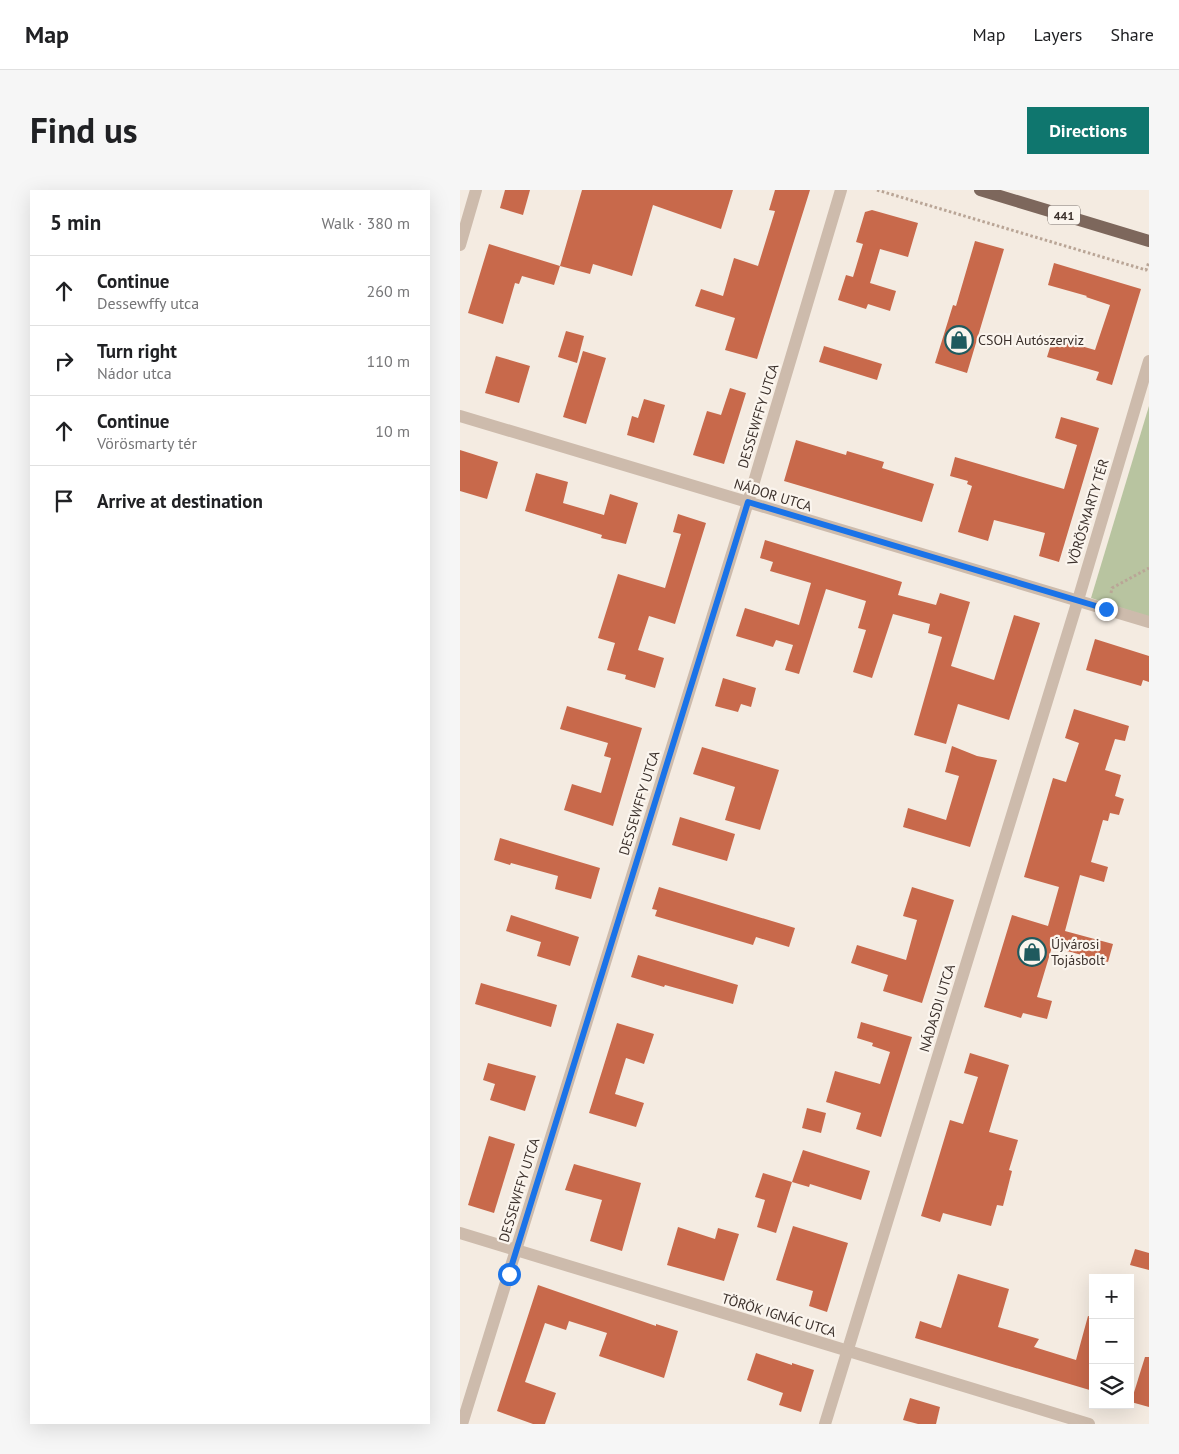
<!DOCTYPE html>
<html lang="en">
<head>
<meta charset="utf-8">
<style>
  :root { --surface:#fff; --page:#f6f6f6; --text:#202124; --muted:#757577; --line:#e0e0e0; --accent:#0f766e }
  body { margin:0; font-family:"PT Sans",sans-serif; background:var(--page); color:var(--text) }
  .controls { position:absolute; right:15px; bottom:15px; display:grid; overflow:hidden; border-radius:0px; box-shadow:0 5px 20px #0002 }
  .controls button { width:45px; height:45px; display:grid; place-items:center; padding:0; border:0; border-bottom:1px solid var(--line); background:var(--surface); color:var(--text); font:25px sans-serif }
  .stop { position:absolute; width:15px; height:15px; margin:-11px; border:4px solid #1a73e8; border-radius:50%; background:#fff }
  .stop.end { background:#1a73e8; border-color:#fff; box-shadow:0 1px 5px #0008 }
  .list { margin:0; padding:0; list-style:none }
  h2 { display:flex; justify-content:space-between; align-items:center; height:65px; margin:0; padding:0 20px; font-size:21px }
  h2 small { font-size:16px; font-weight:400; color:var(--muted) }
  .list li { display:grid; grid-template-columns:32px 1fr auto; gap:15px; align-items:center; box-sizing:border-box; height:70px; padding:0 20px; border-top:1px solid var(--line) }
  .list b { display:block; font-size:19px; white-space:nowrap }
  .list p { margin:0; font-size:16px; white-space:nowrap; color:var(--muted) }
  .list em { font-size:16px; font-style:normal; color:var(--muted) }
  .icon { flex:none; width:28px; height:28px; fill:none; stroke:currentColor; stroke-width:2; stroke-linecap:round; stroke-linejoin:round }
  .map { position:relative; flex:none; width:689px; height:1234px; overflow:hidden; border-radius:0px }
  header { display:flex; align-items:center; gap:30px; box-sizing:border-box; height:70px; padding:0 25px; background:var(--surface); border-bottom:1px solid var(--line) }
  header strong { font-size:24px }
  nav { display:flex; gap:28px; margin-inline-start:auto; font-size:18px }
  .intro { display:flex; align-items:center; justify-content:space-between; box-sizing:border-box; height:120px; padding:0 30px }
  h1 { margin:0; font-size:35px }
  .button { padding:12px 22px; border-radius:0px; background:var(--accent); color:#fff; font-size:18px; font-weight:700 }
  main { display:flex; gap:30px; padding:0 30px }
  aside { flex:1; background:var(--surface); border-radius:0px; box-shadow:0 5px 20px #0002 }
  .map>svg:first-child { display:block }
  .green { fill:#b8c4a0 }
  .building { fill:#c8694b }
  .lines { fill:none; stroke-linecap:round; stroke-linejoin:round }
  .path { stroke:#b9a596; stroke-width:3; stroke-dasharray:2.5 2.5; stroke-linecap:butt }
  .street { stroke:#cdbbac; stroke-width:12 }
  .primary { stroke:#7d675c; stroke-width:12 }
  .route { stroke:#1a73e8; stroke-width:6 }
  .labels { text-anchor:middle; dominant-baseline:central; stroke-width:4.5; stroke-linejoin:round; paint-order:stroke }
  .shield { fill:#fbf5ee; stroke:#756b66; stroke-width:1 }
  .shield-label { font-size:12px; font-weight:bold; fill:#3b302b }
  .poi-label { font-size:14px; fill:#3b302b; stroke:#fbf5ee; text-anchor:start }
  .street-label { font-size:14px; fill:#3b302b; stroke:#fbf5ee }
</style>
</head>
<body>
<header>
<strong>Map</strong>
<nav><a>Map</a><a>Layers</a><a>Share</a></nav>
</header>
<div class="intro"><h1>Find us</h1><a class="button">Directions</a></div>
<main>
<aside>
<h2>5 min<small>Walk · 380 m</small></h2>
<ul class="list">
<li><svg class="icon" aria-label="ahead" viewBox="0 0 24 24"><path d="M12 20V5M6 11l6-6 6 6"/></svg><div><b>Continue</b><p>Dessewffy utca</p></div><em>260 m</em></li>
<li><svg class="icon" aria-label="right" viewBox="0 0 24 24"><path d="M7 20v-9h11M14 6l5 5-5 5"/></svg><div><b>Turn right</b><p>Nádor utca</p></div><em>110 m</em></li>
<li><svg class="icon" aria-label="ahead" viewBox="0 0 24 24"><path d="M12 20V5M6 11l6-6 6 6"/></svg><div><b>Continue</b><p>Vörösmarty tér</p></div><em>10 m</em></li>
<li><svg class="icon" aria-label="arrive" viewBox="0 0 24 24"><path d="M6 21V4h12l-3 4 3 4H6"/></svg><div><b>Arrive at destination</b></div></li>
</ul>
</aside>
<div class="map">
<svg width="689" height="1234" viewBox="0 0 689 1234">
  <rect width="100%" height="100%" fill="#f4ebe1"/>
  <path class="green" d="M689 216V427L631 408Z"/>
  <g class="building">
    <path d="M45 0H70L63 25 40 18Z"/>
    <path d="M122 0H273L261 39 193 15 172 86 133 74 130 84 100 76Z"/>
    <path d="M315 0H350L297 169 265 160 275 128 235 116 241 99 263 106 274 68 298 76 315 21 309 20Z"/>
    <path d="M412 20 458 33 448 67 420 59 410 93 436 101 430 121 408 114 406 119 378 110 386 85 393 87 403 54 396 52 405 22Z"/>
    <path d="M515 51 544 59 507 183 475 173 493 115 496 116Z"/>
    <path d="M29 54 100 76 94 95 62 86 59 94 55 93 43 134 8 123Z"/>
    <path d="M594 73 681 99 652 195 636 190 639 182 587 167 593 148 635 160 650 115 626 107 627 106 588 95Z"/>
    <path d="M106 141 124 146 117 173 98 167Z"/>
    <path d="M364 156 422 174 417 190 359 172Z"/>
    <path d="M123 161 146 168 126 234 103 227Z"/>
    <path d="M36 166 70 176 59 213 25 203Z"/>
    <path d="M270 198 286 203 264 274 233 265 247 221 261 225Z"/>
    <path d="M184 209 205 215 194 253 167 245 172 226 178 228Z"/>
    <path d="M601 227 639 238 599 372 579 366 585 343 534 330 528 351 498 342 512 296 507 294 508 291 490 286 495 267 604 299 617 255 595 248Z"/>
    <path d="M336 250 386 265 387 261 424 272 422 278 474 294 462 332 324 291Z"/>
    <path d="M0 260 38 272 27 309 0 301Z"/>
    <path d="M76 283 108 292 103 313 144 325 150 304 178 313 166 354 141 348 142 345 65 321Z"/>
    <path d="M218 324 246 333 215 434 189 426 178 460 204 468 195 498 165 489 166 485 147 480 155 453 138 448 158 384 205 398 221 344 213 342Z"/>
    <path d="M305 350 442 392 438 405 476 415 480 403 510 412 491 476 534 490 554 425 580 433 549 530 498 514 486 554 454 545 482 447 468 443 470 434 433 424 412 488 393 482 406 440 398 438 406 411 366 399 339 484 325 480 333 455 316 450 313 457 276 446 285 418 339 435 351 393 310 381 313 372 300 368Z"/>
    <path d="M635 449 689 466V492L683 490 681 496 626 480Z"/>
    <path d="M263 488 296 498 291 517 281 514 278 522 255 516Z"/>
    <path d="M107 516 182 538 153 636 104 620 112 594 141 603 151 568 144 566 148 553 100 539Z"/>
    <path d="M614 519 669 536 665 551 655 549 645 580 661 585 655 606 664 609 659 625 650 623 648 631 643 630 631 672 648 677 644 692 620 685 605 741 653 754 648 772 592 757 577 807 592 811 587 829 563 823 561 828 524 817 552 725 588 736 599 697 564 687 593 588 606 592 619 553 605 548Z"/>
    <path d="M492 556 517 566 537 570 510 657 443 637 448 618 486 630 499 586 485 582Z"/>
    <path d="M242 557 319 580 300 640 265 630 275 597 233 584Z"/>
    <path d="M220 627 275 644 267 671 212 655Z"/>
    <path d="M40 648 140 678 131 709 95 699 98 686 51 673 50 675 34 670Z"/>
    <path d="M199 697 335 738 329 757 296 747 293 755 195 726 197 720 192 719Z"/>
    <path d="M452 697 494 710 462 813 423 801 428 785 391 773 397 755 446 770 457 730 443 726Z"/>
    <path d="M51 725 119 747 110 776 77 766 81 752 46 741Z"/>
    <path d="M178 765 278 795 273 814 205 795 204 797 171 787Z"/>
    <path d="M21 793 97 815 91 837 15 814Z"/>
    <path d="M401 832 452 847 421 947 396 939 401 923 366 912 375 881 420 894 430 862 412 856 413 853 397 848Z"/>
    <path d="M157 833 194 844 184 874 166 868 155 904 184 913 176 937 129 923Z"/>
    <path d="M510 863 549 875 529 942 558 950 549 980 552 981 543 1016 537 1015 531 1036 483 1023 480 1032 461 1026 490 930 503 934 518 887 504 883Z"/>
    <path d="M28 873 76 886 65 921 30 910 35 894 23 890Z"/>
    <path d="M347 918 366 923 361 943 342 938Z"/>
    <path d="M29 946 55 954 34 1023 8 1015Z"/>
    <path d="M343 960 410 981 401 1010 350 994 349 997 332 992Z"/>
    <path d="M114 974 181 993 162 1061 130 1051 142 1010 105 1000Z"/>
    <path d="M303 983 332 992 316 1043 297 1037 305 1010 295 1007Z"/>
    <path d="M333 1036 388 1053 367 1122 349 1116 353 1101 316 1090Z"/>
    <path d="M218 1037 255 1049 258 1038 279 1044 264 1091 207 1075Z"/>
    <path d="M675 1059 689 1063V1080L670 1075Z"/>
    <path d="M498 1084 549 1099 538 1137 579 1149 574 1157 616 1170 628 1126 633 1127V1201L455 1148 460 1131 481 1138Z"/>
    <path d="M78 1095 196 1136V1134L218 1141 204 1188 139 1166 147 1143 109 1131 106 1140 85 1133 65 1192 96 1203 85 1234H73L37 1221Z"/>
    <path d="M296 1163 332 1175V1173L354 1180 341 1222 319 1215 323 1203 287 1190Z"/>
    <path d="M685 1167H689V1217L671 1212Z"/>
    <path d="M450 1208 480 1217 476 1234H458L443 1230Z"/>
  </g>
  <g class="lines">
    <g class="path">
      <path d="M417 0 686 80 689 72"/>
      <path d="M651 403 652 398 689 378"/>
    </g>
    <g class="street">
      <path d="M0 55 16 0"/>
      <path d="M0 226 689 432"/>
      <path d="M0 1043 629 1234"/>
      <path d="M2 1234 288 312 381 0"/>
      <path d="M365 1234 618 410 689 171"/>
    </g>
    <path class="primary" d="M520 0 689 51"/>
  </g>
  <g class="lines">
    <path class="route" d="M49 1084 288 312 646 419"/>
  </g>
  <defs>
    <symbol id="shop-ring" viewBox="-11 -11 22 22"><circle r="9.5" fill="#fbf5ee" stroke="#1f5a5e" stroke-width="1.5"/><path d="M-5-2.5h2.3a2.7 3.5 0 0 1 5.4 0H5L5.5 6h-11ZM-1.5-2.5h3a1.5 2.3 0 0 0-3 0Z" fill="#1f5a5e"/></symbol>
  </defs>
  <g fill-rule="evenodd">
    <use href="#shop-ring" x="483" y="134" width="32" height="32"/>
    <use href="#shop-ring" x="556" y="746" width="32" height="32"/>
  </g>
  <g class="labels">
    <rect class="shield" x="588" y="15.5" width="32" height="19" rx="4"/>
    <g class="shield-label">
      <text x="604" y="25">441</text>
    </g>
    <g class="poi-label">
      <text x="518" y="150">CSOH Autószerviz</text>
      <text x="591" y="754">Újvárosi<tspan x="591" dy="16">Tojásbolt</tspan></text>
    </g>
    <g class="street-label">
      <text transform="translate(298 226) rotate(-73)">DESSEWFFY UTCA</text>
      <text transform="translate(313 305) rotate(17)">NÁDOR UTCA</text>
      <text transform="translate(628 322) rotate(-73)">VÖRÖSMARTY TÉR</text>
      <text transform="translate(179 613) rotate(-73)">DESSEWFFY UTCA</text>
      <text transform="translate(477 818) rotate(-73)">NÁDASDI UTCA</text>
      <text transform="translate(59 1000) rotate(-73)">DESSEWFFY UTCA</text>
      <text transform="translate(319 1125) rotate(17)">TÖRÖK IGNÁC UTCA</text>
    </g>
  </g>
</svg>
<div class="controls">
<button>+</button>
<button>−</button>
<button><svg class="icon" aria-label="layers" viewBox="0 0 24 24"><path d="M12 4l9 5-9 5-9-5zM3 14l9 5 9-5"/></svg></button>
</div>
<div class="stop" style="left:49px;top:1084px"></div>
<div class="stop end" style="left:646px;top:419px"></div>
</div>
</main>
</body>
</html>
